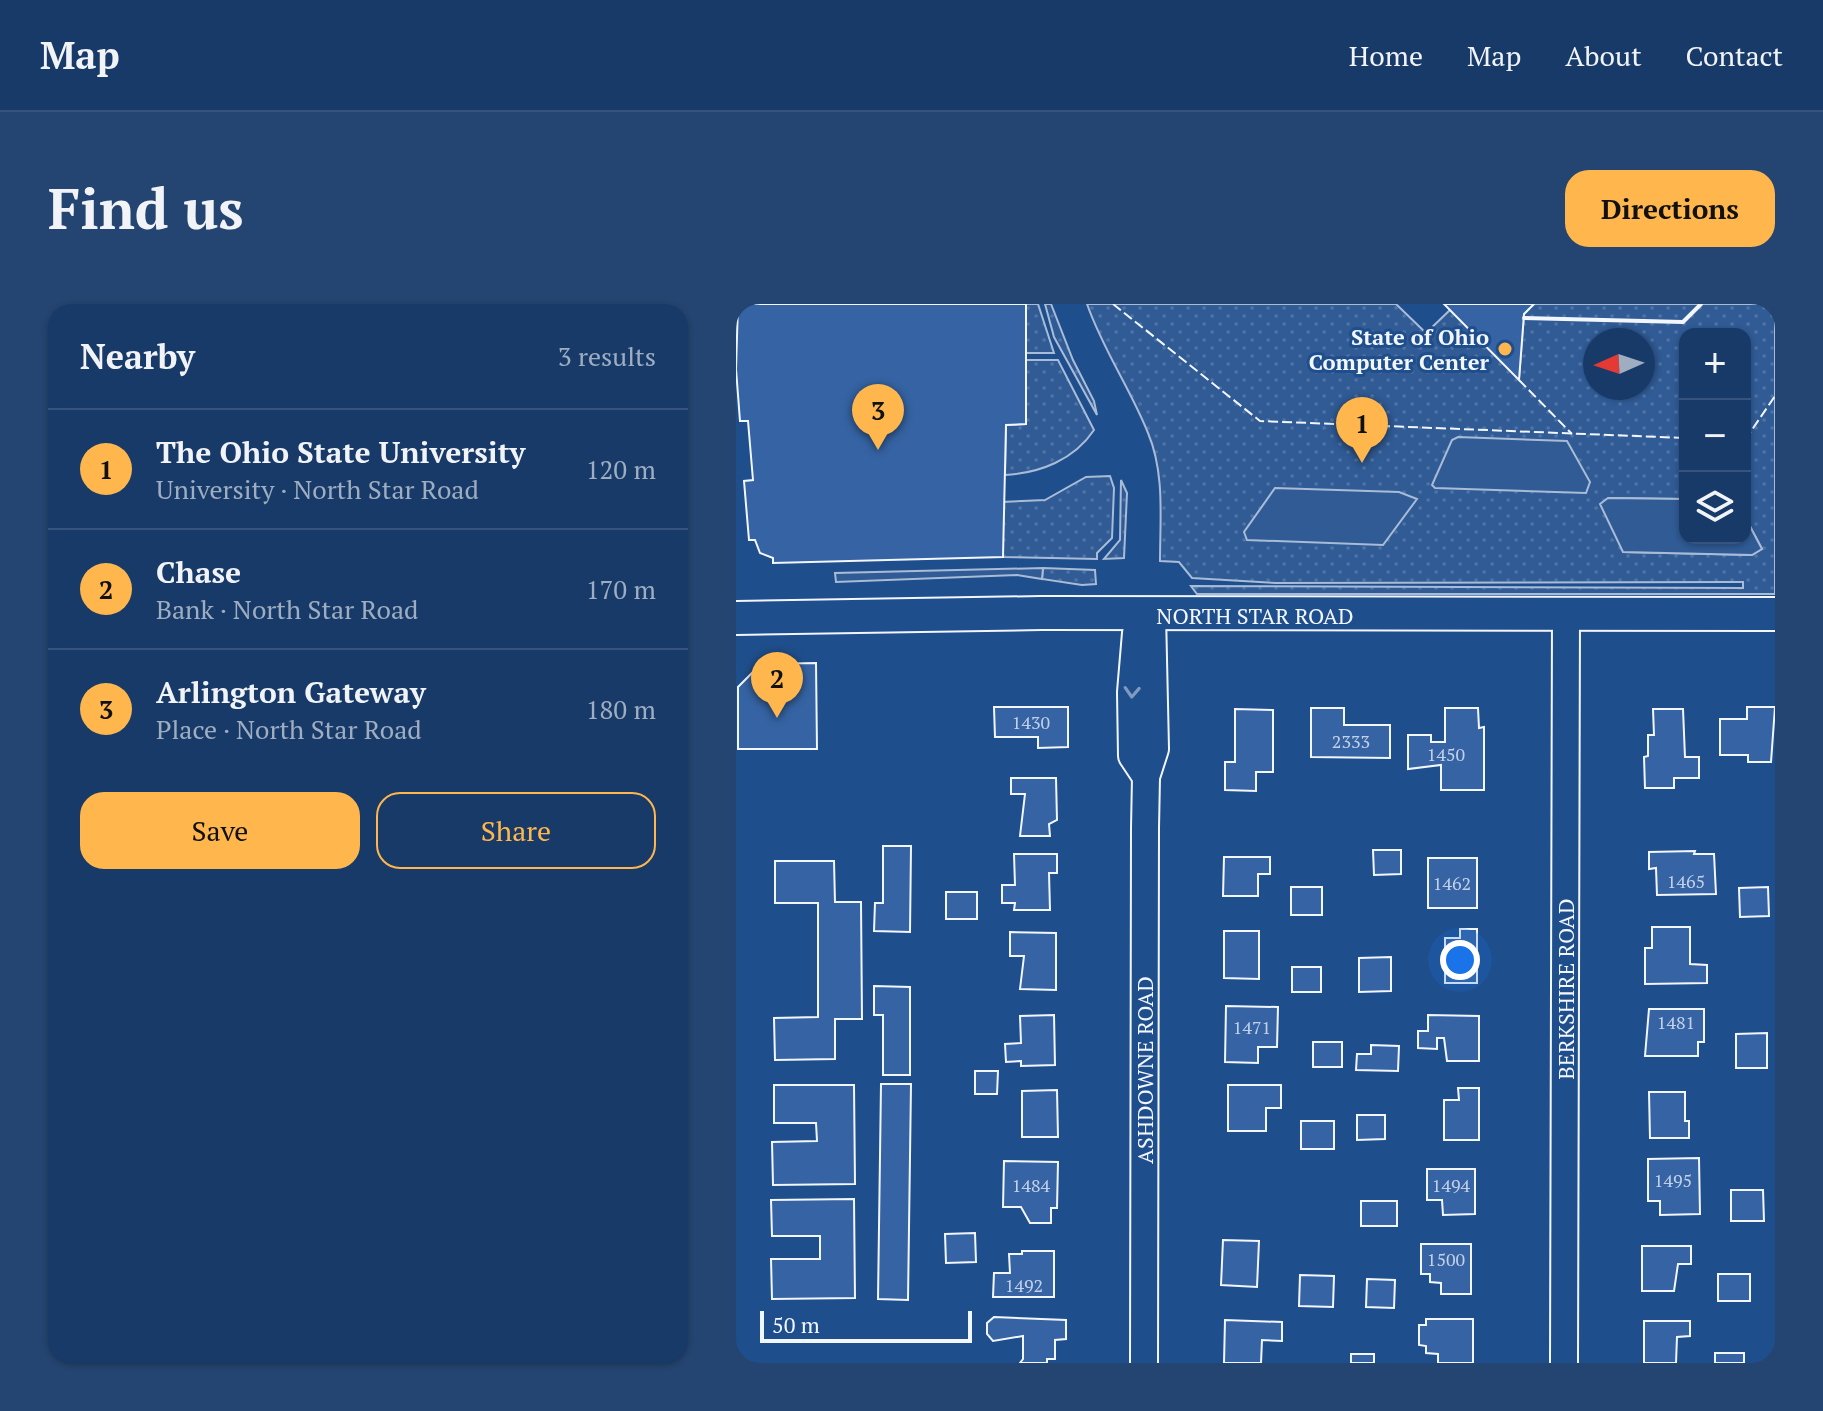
<!DOCTYPE html>
<html lang="en">
<head>
<meta charset="utf-8">
<style>
  :root { --surface:#173a69; --page:#244571; --text:#f1f3f6; --muted:#9eadc0; --line:#36547d; --accent:#ffb74d }
  body { margin:0; font-family:"PT Serif",serif; background:var(--page); color:var(--text) }
  .controls { position:absolute; right:24px; top:24px; display:grid; overflow:hidden; border-radius:16px; box-shadow:0 2px 6px #0004 }
  .controls button { width:72px; height:72px; display:grid; place-items:center; padding:0; border:0; border-bottom:2px solid var(--line); background:var(--surface); color:var(--text); font:40px sans-serif }
  .compass { position:absolute; left:847px; top:24px; width:72px; height:72px; border-radius:50%; background:var(--surface); box-shadow:0 2px 6px #0004; rotate:267deg }
  .scale { position:absolute; left:24px; bottom:20px; width:212px; box-sizing:border-box; padding-left:8px; border:4px solid #f2f6ff; border-top:0; font-size:22px; line-height:28px; white-space:nowrap; color:#f2f6ff; -webkit-text-stroke:6px #1f4e8c; paint-order:stroke }
  .you { position:absolute; left:724px; top:656px; width:28px; height:28px; margin:-20px; border:6px solid #fff; border-radius:50%; background:#1a73e8; box-shadow:0 0 0 12px #1a73e833 }
  .badge { display:grid; place-items:center; width:52px; height:52px; border-radius:50%; background:var(--accent); color:#111; font-size:26px; font-weight:700 }
  .pin { position:absolute; translate:-50% -66px; filter:drop-shadow(0 2px 4px #0008) }
  .pin::after { content:''; position:absolute; top:42px; width:28px; height:24px; background:inherit; clip-path:polygon(0 0,100% 0,50% 100%) }
  .list { margin:0; padding:0; list-style:none }
  h2 { display:flex; justify-content:space-between; align-items:center; height:104px; margin:0; padding:0 32px; font-size:34px }
  h2 small { font-size:26px; font-weight:400; color:var(--muted) }
  .list li { display:grid; grid-template-columns:52px 1fr auto; gap:24px; align-items:center; box-sizing:border-box; height:120px; padding:0 32px; border-top:2px solid var(--line) }
  .list b { display:block; font-size:30px; white-space:nowrap }
  .list p { margin:0; font-size:26px; white-space:nowrap; color:var(--muted) }
  .list em { font-size:26px; font-style:normal; color:var(--muted) }
  .actions { display:flex; gap:16px; padding:24px 32px }
  .actions a { flex:1; padding:18px 0; border:2px solid var(--accent); border-radius:24px; text-align:center; font-size:28px; color:var(--accent) }
  .actions .main { background:var(--accent); color:#111 }
  .icon { flex:none; width:44px; height:44px; fill:none; stroke:currentColor; stroke-width:2; stroke-linecap:round; stroke-linejoin:round }
  .map { position:relative; flex:none; width:1039px; height:1059px; overflow:hidden; border-radius:24px }
  header { display:flex; align-items:center; gap:48px; box-sizing:border-box; height:112px; padding:0 40px; background:var(--surface); border-bottom:2px solid var(--line) }
  header strong { font-size:38px }
  nav { display:flex; gap:44px; margin-inline-start:auto; font-size:28px }
  .intro { display:flex; align-items:center; justify-content:space-between; box-sizing:border-box; height:192px; padding:0 48px }
  h1 { margin:0; font-size:56px }
  .button { padding:20px 36px; border-radius:24px; background:var(--accent); color:#111; font-size:28px; font-weight:700 }
  main { display:flex; gap:48px; padding:0 48px }
  aside { flex:1; background:var(--surface); border-radius:24px; box-shadow:0 2px 6px #0004 }
  .map>svg:first-child { display:block }
  .grass { fill:url(#grass-dots); stroke:#a8bbd7; stroke-width:2; fill-rule:evenodd }
  .garden { fill:#305b95; stroke:#a8bbd7; stroke-width:2 }
  .building { fill:#3563a3; stroke:#f2f6ff; stroke-width:2 }
  .lines { fill:none; stroke-linecap:round; stroke-linejoin:round }
  .minor-casing { stroke:#f2f6ff; stroke-width:30 }
  .tertiary-casing { stroke:#f2f6ff; stroke-width:36 }
  .minor { stroke:#1f4e8c; stroke-width:26 }
  .tertiary { stroke:#1f4e8c; stroke-width:32 }
  .fence { stroke:#f2f6ff; stroke-width:2; stroke-dasharray:10 4; stroke-linecap:butt }
  .wall { stroke:#f2f6ff; stroke-width:4 }
  .oneway { stroke:#7e9ac0 }
  .poi-dot { fill:#ffb74d; stroke:#1f4e8c; stroke-width:3 }
  .labels { text-anchor:middle; dominant-baseline:central; stroke-width:6; stroke-linejoin:round; paint-order:stroke }
  .number-label { font-size:18px; fill:#c3d1e8 }
  .poi-label { font-size:22px; font-weight:bold; fill:#f2f6ff; stroke:#1f4e8c; text-anchor:end }
  .street-label { font-size:22px; fill:#f2f6ff; stroke:#1f4e8c }
</style>
</head>
<body>
<header>
<strong>Map</strong>
<nav><a>Home</a><a>Map</a><a>About</a><a>Contact</a></nav>
</header>
<div class="intro"><h1>Find us</h1><a class="button">Directions</a></div>
<main>
<aside>
<h2>Nearby<small>3 results</small></h2>
<ul class="list">
<li><span class="badge">1</span><div><b>The Ohio State University</b><p>University · North Star Road</p></div><em>120 m</em></li>
<li><span class="badge">2</span><div><b>Chase</b><p>Bank · North Star Road</p></div><em>170 m</em></li>
<li><span class="badge">3</span><div><b>Arlington Gateway</b><p>Place · North Star Road</p></div><em>180 m</em></li>
</ul>
<div class="actions"><a class="main">Save</a><a>Share</a></div>
</aside>
<div class="map">
<svg width="1039" height="1059" viewBox="0 0 1039 1059">
  <defs>
    <pattern id="grass-dots" width="8" height="8" patternUnits="userSpaceOnUse" patternTransform="scale(2)"><rect width="8" height="8" fill="#305b95"/><path d="M2 2h.1M6 6h.1" fill="none" stroke="#4e73a5" stroke-width="1.8" stroke-linecap="round"/></pattern>
  </defs>
  <rect width="100%" height="100%" fill="#1f4e8c"/>
  <g class="grass">
    <path d="M290 0H302L318 49H290Z"/>
    <path d="M309 0H315L337 56 358 97 361 111 318 33Z"/>
    <path d="M351 0H660L690 29 714 6 783 75 788 10 798 0H1039V290H461L455 282 1007 284V278H995L540 279 456 274 443 258 424 257C424 215 429 169 412 129 394 84 367 46 351 0ZM949 30H1009V213L1026 245 1016 251 887 248 873 194 949 195ZM859 36H907V84H859Z"/>
    <path d="M290 56H322L358 126C338 156 304 169 269 171L270 121 290 120Z"/>
    <path d="M374 172 378 184 376 234 361 249V255L267 253 266 198 309 196 350 173Z"/>
    <path d="M385 176 391 189 388 254 368 255 384 236Z"/>
    <path d="M307 264 359 266 360 280 346 281 306 275Z"/>
  </g>
  <g class="garden">
    <path d="M722 133 831 137 854 178 850 189 699 184 696 181 716 136Z"/>
    <path d="M539 184 663 188 681 195 647 241 511 236 508 228Z"/>
    <path d="M872 194 949 195V234H1009V213L1026 245 1016 251 887 248 864 200Z"/>
    <path d="M307 264 306 275 281 271 100 278 99 269Z"/>
  </g>
  <g class="building">
    <path d="M2 0H290V120L270 121 267 253 37 259V254L24 249 19 236H13L8 177 17 176 12 117H4L0 65Z"/>
    <path d="M708 0H798L788 10 783 76Z"/>
    <path d="M80 359 81 445H2V383L25 360Z"/>
    <path d="M258 403H332V443L302 444V433H259Z"/>
    <path d="M1011 403H1039L1035 458H1012V451H984V415H1011Z"/>
    <path d="M575 404H608V421H654V454L575 453Z"/>
    <path d="M709 404H742L743 424 748 423V486H705V461L672 465V431H695V438H709Z"/>
    <path d="M499 405 537 406V468H520V487L489 486V458H499Z"/>
    <path d="M917 405H947L949 453H963V474H938V484H909L908 453 912 452V431H918Z"/>
    <path d="M275 474H320L321 516 313 520 314 532H284L289 490H275Z"/>
    <path d="M147 542H175L174 628 138 627 139 599H147Z"/>
    <path d="M637 546H665V570L638 571Z"/>
    <path d="M959 547 958 550H978L980 590 921 591 920 564 913 565V548Z"/>
    <path d="M278 550H321V569H313L314 606H278L279 599H266V581H279Z"/>
    <path d="M488 553H534V570H522V592H487Z"/>
    <rect x="692" y="554" width="49" height="50"/>
    <path d="M39 557H98L99 598H125L126 715H99V755L39 756 38 714 82 713V599H39Z"/>
    <rect x="555" y="583" width="31" height="28"/>
    <path d="M1032 583 1033 612 1004 613 1003 584Z"/>
    <rect x="210" y="588" width="31" height="27"/>
    <path d="M916 623H954V660L971 661V679L909 680V644H916Z"/>
    <path d="M724 625H741V679H709V634H724Z"/>
    <path d="M488 627H523V675L488 674Z"/>
    <path d="M274 628 320 629V686L284 685 288 652H274Z"/>
    <path d="M655 653V687L623 688V654Z"/>
    <rect x="556" y="663" width="29" height="25"/>
    <path d="M138 682 174 683V771H147V711H138Z"/>
    <path d="M490 702 542 703 541 743H522V759L489 758Z"/>
    <path d="M913 705H968V738H962V752H909Z"/>
    <path d="M318 711 319 761 285 762V757L270 758 269 740 285 739 284 712Z"/>
    <path d="M692 711 743 712V757H711L708 734H701V745L682 744V727H692Z"/>
    <path d="M1031 729V764H1000V730Z"/>
    <rect x="577" y="738" width="29" height="25"/>
    <path d="M635 741 663 742 662 767 620 766 621 750H635Z"/>
    <path d="M239 767H262L261 790H239Z"/>
    <path d="M145 780H175L172 996 142 995Z"/>
    <path d="M38 781H118L119 880 37 881 36 838 81 837 80 819H38Z"/>
    <path d="M492 781H545V804H530V827H492Z"/>
    <path d="M722 784H743V836H708V796H723Z"/>
    <path d="M321 786 322 833H286V787Z"/>
    <path d="M913 788H949V817H953V834H914Z"/>
    <path d="M621 811H649V835L621 836Z"/>
    <rect x="565" y="817" width="33" height="28"/>
    <path d="M963 854 964 910 924 911V897H912V855Z"/>
    <path d="M268 857 322 858 321 904H315V919H294L285 903H267Z"/>
    <path d="M691 865H739V910L707 911 706 896H691Z"/>
    <path d="M995 886H1027L1028 917H995Z"/>
    <path d="M118 895 119 994 36 995 35 955H84V932H36L35 896Z"/>
    <rect x="625" y="897" width="36" height="25"/>
    <path d="M239 929 240 958 210 959 209 930Z"/>
    <path d="M487 936 523 937 521 983 485 981Z"/>
    <path d="M685 940H735V990H705V979L694 978V970H685Z"/>
    <path d="M906 942H955V960H942L938 987H906Z"/>
    <path d="M286 947H318V993H257L258 969H274L273 950H286Z"/>
    <rect x="982" y="970" width="32" height="27"/>
    <path d="M564 971 598 972 597 1003 563 1002Z"/>
    <path d="M631 975 659 976 658 1004 630 1003Z"/>
    <path d="M258 1013 330 1016V1035L319 1036V1055H311V1059H284L287 1055V1032L257 1037 251 1030V1019Z"/>
    <path d="M690 1015H737V1059H702V1050L690 1049V1042L683 1041V1021H690Z"/>
    <path d="M489 1016 546 1018V1037L526 1036 525 1059H488Z"/>
    <path d="M908 1017H954V1032L941 1033 940 1059H908Z"/>
    <rect x="979" y="1049" width="29" height="10"/>
    <rect x="615" y="1050" width="23" height="9"/>
  </g>
  <g class="lines">
    <defs>
      <g id="minor">
        <path d="M400 329 395 388 396 452 410 473"/>
        <path d="M408 1059 409 524 410 473 419 445 416 310"/>
        <path d="M828 1059 830 311"/>
      </g>
      <path id="tertiary" d="M0 314 305 309 1039 310"/>
    </defs>
    <use href="#minor" class="minor-casing"/>
    <use href="#tertiary" class="tertiary-casing"/>
    <use href="#minor" class="minor"/>
    <use href="#tertiary" class="tertiary"/>
    <g class="fence">
      <path d="M377 0 524 117 949 134"/>
      <path d="M783 76 836 130"/>
      <path d="M1009 136 1039 92"/>
    </g>
    <path class="wall" d="M788 14 947 18 965 0"/>
  </g>
  <defs><path id="oneway-chevron" d="M-2-3.5L2.5 0L-2 3.5" fill="none" stroke-width="1.6" stroke-linecap="round" stroke-linejoin="round" transform="scale(2)"/></defs>
  <use class="oneway" href="#oneway-chevron" transform="translate(396 388) rotate(93)"/>
  <circle class="poi-dot" cx="769" cy="45" r="8"/>
  <g class="labels">
    <g class="number-label">
      <text x="295" y="418">1430</text>
      <text x="615" y="437">2333</text>
      <text x="710" y="450">1450</text>
      <text x="950" y="577">1465</text>
      <text x="716" y="579">1462</text>
      <text x="940" y="718">1481</text>
      <text x="516" y="723">1471</text>
      <text x="937" y="876">1495</text>
      <text x="295" y="881">1484</text>
      <text x="715" y="881">1494</text>
      <text x="710" y="955">1500</text>
      <text x="288" y="981">1492</text>
    </g>
    <g class="poi-label">
      <text x="753" y="32">State of Ohio<tspan x="753" dy="25">Computer Center</tspan></text>
    </g>
    <g class="street-label">
      <text x="519" y="311">NORTH STAR ROAD</text>
      <text transform="translate(829 685) rotate(-90)">BERKSHIRE ROAD</text>
      <text transform="translate(408 766) rotate(-90)">ASHDOWNE ROAD</text>
    </g>
  </g>
</svg>
<div class="controls">
<button>+</button>
<button>−</button>
<button><svg class="icon" aria-label="layers" viewBox="0 0 24 24"><path d="M12 4l9 5-9 5-9-5zM3 14l9 5 9-5"/></svg></button>
</div>
<svg class="compass" viewBox="-18 -18 36 36"><path d="M0-13l5 13h-10z" fill="#e53935"/><path d="M0 13l5-13h-10z" fill="#9eadc0"/></svg>
<div class="scale">50 m</div>
<div class="you"></div>
<div class="pin badge" style="left:626px;top:159px">1</div>
<div class="pin badge" style="left:41px;top:414px">2</div>
<div class="pin badge" style="left:142px;top:146px">3</div>
</div>
</main>
</body>
</html>
